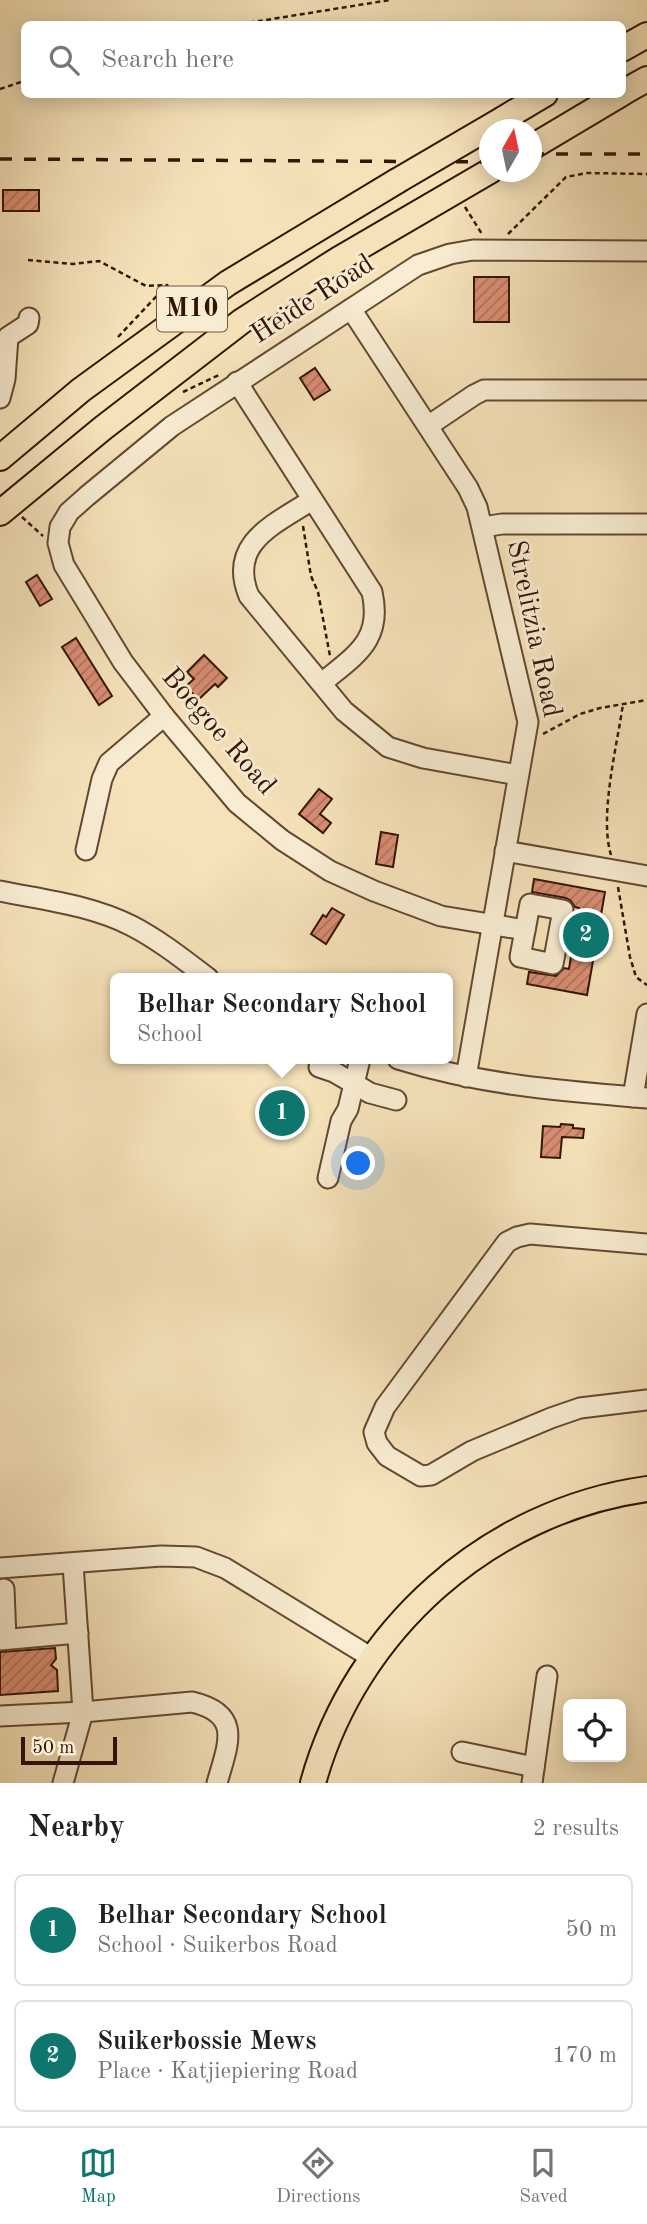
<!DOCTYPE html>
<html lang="en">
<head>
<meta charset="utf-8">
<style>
  :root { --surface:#fff; --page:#f6f6f6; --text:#202124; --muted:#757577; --line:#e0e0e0; --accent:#0f766e }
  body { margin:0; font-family:"Old Standard TT",serif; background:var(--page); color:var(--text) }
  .controls { position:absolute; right:21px; bottom:21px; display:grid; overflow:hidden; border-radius:10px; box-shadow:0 4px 18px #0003 }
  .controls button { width:63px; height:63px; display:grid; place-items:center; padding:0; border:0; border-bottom:2px solid var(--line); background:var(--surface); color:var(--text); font:35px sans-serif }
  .compass { position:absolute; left:479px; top:119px; width:63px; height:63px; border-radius:50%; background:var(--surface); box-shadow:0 4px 18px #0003; rotate:9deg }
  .scale { position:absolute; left:21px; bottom:18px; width:96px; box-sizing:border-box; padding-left:7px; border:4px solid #341504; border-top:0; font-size:19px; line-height:24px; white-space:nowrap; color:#341504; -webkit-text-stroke:5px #f8ecd2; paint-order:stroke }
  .you { position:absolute; left:359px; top:1164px; width:24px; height:24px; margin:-18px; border:5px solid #fff; border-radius:50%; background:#1a73e8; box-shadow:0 0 0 10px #1a73e833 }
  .badge { display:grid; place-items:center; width:46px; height:46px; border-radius:50%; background:var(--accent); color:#fff; font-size:23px; font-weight:700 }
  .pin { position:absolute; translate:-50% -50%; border:4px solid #fff; box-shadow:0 2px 7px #0006 }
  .popup { position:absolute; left:110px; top:973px; width:343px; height:91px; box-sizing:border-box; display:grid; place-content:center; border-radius:10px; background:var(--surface); filter:drop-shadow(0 2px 5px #0005); font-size:23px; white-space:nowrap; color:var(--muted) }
  .popup b { font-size:26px; color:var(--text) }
  .popup::after { content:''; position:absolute; left:50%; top:100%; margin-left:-14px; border:14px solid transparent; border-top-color:var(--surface) }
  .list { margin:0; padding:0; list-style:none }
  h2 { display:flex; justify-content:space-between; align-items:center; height:91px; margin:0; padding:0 28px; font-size:30px }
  h2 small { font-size:23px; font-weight:400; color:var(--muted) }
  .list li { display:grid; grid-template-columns:46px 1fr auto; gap:21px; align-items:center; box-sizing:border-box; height:112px; margin:0 14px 14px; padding:0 14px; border:2px solid var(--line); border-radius:10px }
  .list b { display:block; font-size:26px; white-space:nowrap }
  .list p { margin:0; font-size:23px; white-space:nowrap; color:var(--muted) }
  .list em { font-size:23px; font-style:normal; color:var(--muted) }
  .icon { flex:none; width:38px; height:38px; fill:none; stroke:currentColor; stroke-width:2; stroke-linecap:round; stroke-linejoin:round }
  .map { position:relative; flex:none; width:647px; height:1783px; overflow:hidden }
  .search { position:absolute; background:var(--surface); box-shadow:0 4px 18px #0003; left:21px; right:21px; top:21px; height:77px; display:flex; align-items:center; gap:18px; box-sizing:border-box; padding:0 24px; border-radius:10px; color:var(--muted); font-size:26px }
  .sheet { height:343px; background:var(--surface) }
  nav { display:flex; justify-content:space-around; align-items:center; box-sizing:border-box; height:98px; border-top:2px solid var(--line); background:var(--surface); font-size:19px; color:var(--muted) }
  nav a { display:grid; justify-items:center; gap:4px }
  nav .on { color:var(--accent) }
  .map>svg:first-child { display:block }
  .building { fill:url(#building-hatch); stroke:#341504; stroke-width:2 }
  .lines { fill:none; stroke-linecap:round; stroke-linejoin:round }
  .minor-casing { stroke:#644831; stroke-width:23 }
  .major-casing { stroke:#341504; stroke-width:28 }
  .path { stroke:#341504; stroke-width:2.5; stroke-dasharray:5 3.5; stroke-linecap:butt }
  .minor { stroke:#f8ecd2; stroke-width:19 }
  .major { stroke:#f5e2b9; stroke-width:24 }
  .rail { stroke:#341504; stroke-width:3.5; stroke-dasharray:12 12; stroke-linecap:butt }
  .major-bridge-casing { stroke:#341504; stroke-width:28; stroke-linecap:butt }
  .major-bridge { stroke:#f5e2b9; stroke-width:24 }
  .labels { text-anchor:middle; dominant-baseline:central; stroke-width:6; stroke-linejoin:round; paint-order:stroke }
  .shield { fill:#f8ecd2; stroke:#6f5642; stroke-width:2 }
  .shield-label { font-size:26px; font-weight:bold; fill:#341504 }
  .street-label { font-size:28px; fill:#341504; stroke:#f8ecd2 }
</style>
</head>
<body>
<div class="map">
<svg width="647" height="1783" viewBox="0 0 647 1783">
  <defs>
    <pattern id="building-hatch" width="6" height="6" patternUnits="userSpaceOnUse" patternTransform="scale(1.75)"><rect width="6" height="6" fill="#d88d72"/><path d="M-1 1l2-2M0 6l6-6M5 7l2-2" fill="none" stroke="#b0725b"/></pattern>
  </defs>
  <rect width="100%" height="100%" fill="#f5e2b9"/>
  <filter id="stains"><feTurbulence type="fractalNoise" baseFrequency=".00286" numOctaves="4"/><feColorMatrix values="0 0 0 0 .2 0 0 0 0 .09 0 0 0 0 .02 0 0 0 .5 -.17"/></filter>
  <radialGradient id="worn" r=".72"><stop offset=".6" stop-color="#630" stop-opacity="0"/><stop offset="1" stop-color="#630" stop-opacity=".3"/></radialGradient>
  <g class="building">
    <rect x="3" y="190" width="36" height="21"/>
    <rect x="474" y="277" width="35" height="45"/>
    <path d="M315 368 330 390 314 400 300 378Z"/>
    <path d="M37 575 52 599 40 606 26 582Z"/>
    <path d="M76 638 112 696 99 705 62 647Z"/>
    <path d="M204 655 227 678 218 687 215 684 198 700 186 686 194 679 187 672Z"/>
    <path d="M319 789 332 799 320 814 331 823 323 833 299 814Z"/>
    <path d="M381 832 398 835 393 867 376 864Z"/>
    <path d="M534 879 605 892 587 995 527 984 529 972 556 976 564 968 569 969 579 908 575 907 571 901 566 898 532 892Z"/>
    <path d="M332 908 344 915 326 944 311 934 323 915 326 917Z"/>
    <path d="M561 1124 573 1125V1128L584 1129 583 1138 562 1137 560 1158 541 1157 543 1126 560 1127Z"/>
    <path d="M55 1648 56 1659 51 1665 57 1670 58 1691 0 1695V1652Z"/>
  </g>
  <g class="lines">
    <defs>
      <g id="minor">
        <path d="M351 309 468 488 477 507 528 722 466 1077"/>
        <path d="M237 382 372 592C383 641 355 655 322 683"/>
        <path d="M0 398 5 379 8 337 28 324 29 318"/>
        <path d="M428 426 474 395 484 390H647"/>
        <path d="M312 500C275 524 227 543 249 596L344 711 388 747 423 758 518 775"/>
        <path d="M483 527 502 524H647"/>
        <path d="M86 850 102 779 109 763 164 716"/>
        <path d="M505 851 647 876"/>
        <path d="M0 891C44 900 91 905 132 926 159 940 183 959 208 978"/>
        <path d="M530 904 563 910 553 964 520 957Z"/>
        <path d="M525 930 441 916 374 891 330 871 282 840 237 803 164 716 123 662 64 565 58 543 60 527 69 512 87 496 172 426 418 265 450 254 473 250 647 251"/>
        <path d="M398 1059C481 1085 561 1091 647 1098"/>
        <path d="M319 1067 334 1072 370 1093 396 1100"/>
        <path d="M633 1097 647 1014"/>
        <path d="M328 1178 341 1121 348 1109 360 1059"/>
        <path d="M647 1244 530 1234 517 1237 507 1242 385 1407 374 1432 377 1443 387 1456 421 1476 431 1475 472 1451 551 1418 580 1408 647 1400"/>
        <path d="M0 1568 161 1556 196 1557 225 1568 372 1658"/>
        <path d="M4 1589 6 1639"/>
        <path d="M0 1640 78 1633"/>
        <path d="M0 1716 83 1712 192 1702C243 1714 228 1744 217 1783"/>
        <path d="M462 1752 534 1767"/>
        <path d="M63 1783 83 1712 73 1564"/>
        <path d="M532 1783 547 1676"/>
      </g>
      <g id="major">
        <path d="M622 49 647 35"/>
        <path d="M622 93 647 79"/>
        <path d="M503 119 545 94"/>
        <path d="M532 147 621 94"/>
        <path d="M0 458 81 390 228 283 397 181"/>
        <path d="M0 513 103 428 242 321 339 259 490 171"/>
        <path d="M313 1783C355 1630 489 1511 647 1489"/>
      </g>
    </defs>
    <use href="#minor" class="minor-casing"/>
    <use href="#major" class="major-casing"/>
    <g class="path">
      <path d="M241 24 390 0"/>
      <path d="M0 89 24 81"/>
      <path d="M465 207 482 234"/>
      <path d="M508 234 566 177 587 173 647 174"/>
      <path d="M28 260 73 264 99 261 146 286 167 285"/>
      <path d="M118 337 167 285 175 291"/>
      <path d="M183 392 221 374"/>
      <path d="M22 517 43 536"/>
      <path d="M303 526 311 576 318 592 330 656"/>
      <path d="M543 734 580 714 600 708 647 700"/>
      <path d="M611 855C599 816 617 746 623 704"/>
      <path d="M618 887 630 957 636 977 647 985"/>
    </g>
    <use href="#minor" class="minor"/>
    <use href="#major" class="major"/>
    <g class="rail">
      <path d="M532 154H647"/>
      <path d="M0 159 490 162"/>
    </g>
    <defs>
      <path id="major-bridge" d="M397 181 503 119"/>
    </defs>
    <use href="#major-bridge" class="major-bridge-casing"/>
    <use href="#major-bridge" class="major-bridge"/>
  </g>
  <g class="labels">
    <rect class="shield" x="157" y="286.5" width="70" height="45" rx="5"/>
    <g class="shield-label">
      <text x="192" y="309">M10</text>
    </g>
    <g class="street-label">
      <text transform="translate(313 300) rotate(-33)">Heide Road</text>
      <text transform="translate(533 629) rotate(78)">Strelitzia Road</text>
      <text transform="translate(218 732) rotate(49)">Boegoe Road</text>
    </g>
  </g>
  <rect width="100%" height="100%" filter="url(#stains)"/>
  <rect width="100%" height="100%" fill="url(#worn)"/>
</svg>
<div class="controls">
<button><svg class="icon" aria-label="locate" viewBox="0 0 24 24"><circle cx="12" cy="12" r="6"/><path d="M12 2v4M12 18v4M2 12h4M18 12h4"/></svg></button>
</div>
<svg class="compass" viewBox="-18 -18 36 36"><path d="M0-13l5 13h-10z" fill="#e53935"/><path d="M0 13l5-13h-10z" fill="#757577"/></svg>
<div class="scale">50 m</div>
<div class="you"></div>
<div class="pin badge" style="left:282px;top:1113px">1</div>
<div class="popup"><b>Belhar Secondary School</b>School</div>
<div class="pin badge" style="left:586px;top:935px">2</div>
<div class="search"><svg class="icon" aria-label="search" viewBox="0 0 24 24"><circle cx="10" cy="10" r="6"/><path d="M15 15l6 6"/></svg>Search here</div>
</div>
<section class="sheet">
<h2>Nearby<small>2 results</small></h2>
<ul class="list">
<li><span class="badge">1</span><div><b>Belhar Secondary School</b><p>School · Suikerbos Road</p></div><em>50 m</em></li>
<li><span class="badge">2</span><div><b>Suikerbossie Mews</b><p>Place · Katjiepiering Road</p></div><em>170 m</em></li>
</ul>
</section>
<nav>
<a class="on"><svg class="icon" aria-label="map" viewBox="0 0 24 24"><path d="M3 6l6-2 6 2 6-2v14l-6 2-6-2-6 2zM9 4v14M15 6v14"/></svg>Map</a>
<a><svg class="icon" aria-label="directions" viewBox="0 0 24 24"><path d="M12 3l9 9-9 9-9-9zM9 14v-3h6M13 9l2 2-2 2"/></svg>Directions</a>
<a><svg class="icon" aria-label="saved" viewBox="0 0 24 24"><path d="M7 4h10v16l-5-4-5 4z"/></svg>Saved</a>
</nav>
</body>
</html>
